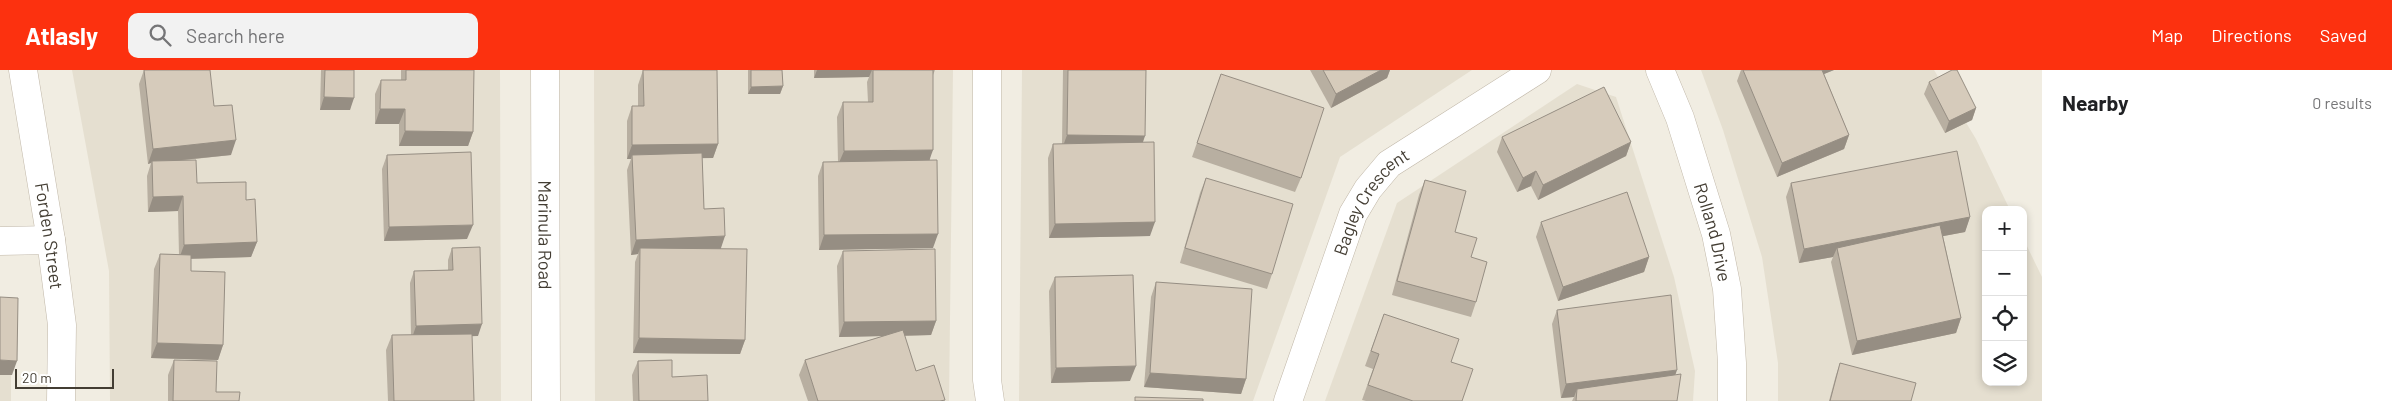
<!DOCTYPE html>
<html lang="en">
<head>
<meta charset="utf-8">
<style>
  :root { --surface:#fff; --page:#f2f2f2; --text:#202124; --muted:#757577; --line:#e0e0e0; --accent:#fc310f }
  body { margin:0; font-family:Barlow,sans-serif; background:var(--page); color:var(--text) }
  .controls { position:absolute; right:15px; bottom:15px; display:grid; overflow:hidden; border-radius:10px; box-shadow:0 2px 8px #0003 }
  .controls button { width:45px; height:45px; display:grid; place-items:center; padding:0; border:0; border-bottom:1px solid var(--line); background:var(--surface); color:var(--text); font:25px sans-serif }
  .scale { position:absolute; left:15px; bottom:12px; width:99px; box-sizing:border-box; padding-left:5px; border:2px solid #433d33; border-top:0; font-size:14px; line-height:18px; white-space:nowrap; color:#433d33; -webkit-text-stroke:4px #fff; paint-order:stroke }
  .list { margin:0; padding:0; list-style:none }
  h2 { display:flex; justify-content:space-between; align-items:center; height:65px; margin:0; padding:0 20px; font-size:21px }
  h2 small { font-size:16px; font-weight:400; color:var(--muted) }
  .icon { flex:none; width:28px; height:28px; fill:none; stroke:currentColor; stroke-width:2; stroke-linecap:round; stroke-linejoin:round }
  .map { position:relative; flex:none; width:2042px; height:331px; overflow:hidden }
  header { display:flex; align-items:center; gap:30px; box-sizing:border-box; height:70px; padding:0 25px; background:var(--accent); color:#fff }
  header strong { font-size:24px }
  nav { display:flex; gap:28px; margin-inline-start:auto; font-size:18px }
  .search { width:350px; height:45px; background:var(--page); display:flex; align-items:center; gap:12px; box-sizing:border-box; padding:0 18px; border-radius:10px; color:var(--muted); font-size:19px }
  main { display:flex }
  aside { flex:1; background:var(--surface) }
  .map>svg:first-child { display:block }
  .residential { fill:#e5dfd0 }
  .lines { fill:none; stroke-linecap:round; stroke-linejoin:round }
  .minor-casing { stroke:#c0b7a8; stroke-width:29 }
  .minor { stroke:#fff; stroke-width:28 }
  .wall { fill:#b8afa1 }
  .shaded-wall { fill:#968e83 }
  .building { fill:#d6cbbb; stroke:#968e83 }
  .labels { text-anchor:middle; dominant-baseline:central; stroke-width:5; stroke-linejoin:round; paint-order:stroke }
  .street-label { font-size:18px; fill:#433d33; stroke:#fff }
</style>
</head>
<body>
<header>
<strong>Atlasly</strong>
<div class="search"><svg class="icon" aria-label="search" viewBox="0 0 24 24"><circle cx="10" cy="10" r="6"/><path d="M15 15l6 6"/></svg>Search here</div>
<nav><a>Map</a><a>Directions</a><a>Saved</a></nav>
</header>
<main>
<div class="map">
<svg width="2042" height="331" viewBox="0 0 2042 331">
  <rect width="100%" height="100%" fill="#f1ede2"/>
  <g class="residential">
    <path d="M72 0H500L501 331H110L109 201Z"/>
    <path d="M594 0H953L949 331H595Z"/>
    <path d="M1022 0H1472L1340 87 1253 331H1019Z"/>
    <path d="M1701 0H1934L1976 69 2010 140H1986V312H2023V168L2042 207V331H1778V293L1762 187 1723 60Z"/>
    <path d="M1577 14 1616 27 1674 207 1695 301 1693 331H1325L1397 133Z"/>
    <path d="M0 229 11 241V331H0Z"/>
  </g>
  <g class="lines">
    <defs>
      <g id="minor">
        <path id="s1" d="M23 0 51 170 62 255 61 331"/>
        <path id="s2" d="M545 0 546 331"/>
        <path d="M987 0V310L990 331"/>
        <path id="s3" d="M1660 0 1680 48 1716 164 1727 219 1732 293V331"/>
        <path d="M0 171 51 170"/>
        <path id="s4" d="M1288 331 1353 144 1368 119 1389 94 1537 0"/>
      </g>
    </defs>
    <use href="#minor" class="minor-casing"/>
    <use href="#minor" class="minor"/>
  </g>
  <g class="wall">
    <path d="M144 0 214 36 231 85 176 91 197 113 246 130 257 172 251 187 191 189V201L223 275 218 290 151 288 154 199 160 184 179 185 178 141 148 142 147 106 151 93 148 94 139 14Z"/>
    <path d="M321 0H354L350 40H320Z"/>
    <path d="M401 0H474L473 62 468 76H399V54H375V24L381 10H401Z"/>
    <path d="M643 0 718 74 713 88H702L704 139 721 179 745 270 740 284 633 283 635 192 638 184 631 185 627 100 631 89H627V51L632 36H638V15Z"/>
    <path d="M748 0H782L783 16 780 24H748Z"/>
    <path d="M814 0H935L933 5 930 90 933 178 819 180 818 106 823 92H838L837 47 843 32H868L867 12 869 7 814 8Z"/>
    <path d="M1063 0H1146L1143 72 1150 166 1049 168 1048 88 1053 74H1062Z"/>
    <path d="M1310 0H1390L1387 8 1331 38Z"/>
    <path d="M1741 0H1834L1824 4 1849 65 1844 79 1777 107 1737 11Z"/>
    <path d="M1221 4 1301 108 1295 122 1192 87Z"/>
    <path d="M1929 12 1976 38 1972 50 1945 63 1924 24Z"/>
    <path d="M1502 67 1631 72 1626 86 1538 130 1531 116 1517 122 1497 82Z"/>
    <path d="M387 85 467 169 384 171 382 99Z"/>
    <path d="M1206 108 1272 204 1267 219 1180 193 1200 123Z"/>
    <path d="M1425 110 1455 162 1476 232 1471 247 1392 225 1419 125Z"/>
    <path d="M1791 113 1970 147 1965 162 1943 166 1961 248 1956 263 1852 285 1831 192 1833 187 1799 193 1786 127Z"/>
    <path d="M1541 152 1649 187 1644 202 1558 231 1536 167Z"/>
    <path d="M452 178 478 266H472L474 331H388L386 280 392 265H411L410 213 414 201 448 200V190Z"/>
    <path d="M843 181 936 251 931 265 904 266 916 301 945 330 944 331H808L799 305 805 290 883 266 839 267 837 196Z"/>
    <path d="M1055 207 1130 311 1051 313 1049 221Z"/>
    <path d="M1156 212 1246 309 1241 324 1144 317 1151 227Z"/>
    <path d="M1557 240 1675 305 1677 331H1572L1574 327 1561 328 1552 254Z"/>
    <path d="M1384 244 1462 331H1366L1362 330 1373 299 1365 296Z"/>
    <path d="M174 290 216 322 239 331H168V305Z"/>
    <path d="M638 291 708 331H633L632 305Z"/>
    <path d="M1840 293 1911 331H1829L1836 305Z"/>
  </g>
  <g class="shaded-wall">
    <path d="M817 0H872L869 7 814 8Z"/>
    <path d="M1381 0H1390L1387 8 1331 38 1336 24Z"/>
    <path d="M1817 0H1834L1814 8Z"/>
    <path d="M783 16 780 24H748L751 17Z"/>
    <path d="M324 27 354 28 350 40H320Z"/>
    <path d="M1976 38 1972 50 1945 63 1949 51Z"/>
    <path d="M380 39H405L399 54H375Z"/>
    <path d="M405 61 473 62 468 76H399Z"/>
    <path d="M1067 65 1145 66 1140 81 1062 79Z"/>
    <path d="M1849 65 1844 79 1777 107 1782 93Z"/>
    <path d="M236 70 231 85 152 93V91L151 93 148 94 153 79Z"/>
    <path d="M1631 72 1626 86 1538 130 1543 115Z"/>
    <path d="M718 74 713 88 633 89 632 85 631 89H627L632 75Z"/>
    <path d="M933 80 928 94 838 95 844 81Z"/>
    <path d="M1536 101 1531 116 1517 122 1523 108Z"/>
    <path d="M183 126 178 141 148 142 153 127Z"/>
    <path d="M1970 147 1965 162 1838 186 1837 178 1833 187 1799 193 1804 179Z"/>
    <path d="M1155 152 1150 166 1049 168 1055 154Z"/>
    <path d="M473 155 467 169 384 171 389 157Z"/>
    <path d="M938 164 933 178 819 180 824 165Z"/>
    <path d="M725 166 720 181 640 178 638 184 631 185 636 170Z"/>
    <path d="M257 172 251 187 179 189 184 175Z"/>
    <path d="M1649 187 1644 202 1558 231 1563 217Z"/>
    <path d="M1961 248 1956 263 1852 285 1857 271Z"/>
    <path d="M936 251 931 265 839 267 844 252Z"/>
    <path d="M482 254 478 266 412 268 416 256Z"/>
    <path d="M639 268 745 270 740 284 633 283Z"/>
    <path d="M157 273 223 275 218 290 151 288Z"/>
    <path d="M0 290 17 291 12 305H0Z"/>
    <path d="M1136 296 1130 311 1051 313 1056 298Z"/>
    <path d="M1677 300 1672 315 1577 319 1574 327 1561 328 1566 314Z"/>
    <path d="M1150 303 1246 309 1241 324 1144 317Z"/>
  </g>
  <g class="building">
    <path d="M144 0H210L214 36 232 35 236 70 153 79Z"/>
    <path d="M325 0H354V28L324 27Z"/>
    <path d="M406 0H474L473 62 405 61V39H380L381 10H406Z"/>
    <path d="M643 0H717L718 74 632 75V36H644Z"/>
    <path d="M751 0H782L783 16 751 17Z"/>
    <path d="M873 0H933V80L844 81 843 32H873Z"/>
    <path d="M1068 0H1146L1145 66 1067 65Z"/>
    <path d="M1323 0H1381L1336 24Z"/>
    <path d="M1743 0H1822L1849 65 1782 93Z"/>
    <path d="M1952 0H1957L1976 38 1949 51 1929 12Z"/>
    <path d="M1221 4 1324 38 1301 108 1197 73Z"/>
    <path d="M1604 17 1631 72 1543 115 1536 101 1523 108 1502 67Z"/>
    <path d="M1154 72 1155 152 1055 154 1053 74Z"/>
    <path d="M1957 81 1970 147 1804 179 1791 113Z"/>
    <path d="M471 82 473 155 389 157 387 85Z"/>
    <path d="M702 83 704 139 724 138 725 166 636 170 632 85Z"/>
    <path d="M196 90 197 113 246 112V130L255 129 257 172 184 175 183 126 153 127 152 91Z"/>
    <path d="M937 90 938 164 824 165 823 92Z"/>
    <path d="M1206 108 1293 134 1272 204 1185 178Z"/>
    <path d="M1425 110 1466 121 1455 162 1477 168 1471 187 1487 192 1476 232 1397 211Z"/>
    <path d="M1627 122 1649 187 1563 217 1541 152Z"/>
    <path d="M1940 155 1961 248 1857 271 1837 178Z"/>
    <path d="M480 177 482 254 416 256 414 201 453 200 452 178Z"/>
    <path d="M640 178 747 179 745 270 639 268Z"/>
    <path d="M935 179 936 251 844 252 843 181Z"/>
    <path d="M160 184 191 185V201L225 202 223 275 157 273Z"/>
    <path d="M1133 205 1136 296 1056 298 1055 207Z"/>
    <path d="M1156 212 1252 219 1246 309 1150 303Z"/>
    <path d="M1671 225 1677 300 1566 314 1557 240Z"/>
    <path d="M0 227 18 228 17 291 0 290Z"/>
    <path d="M1384 244 1459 269 1451 292 1473 299 1462 331H1413L1368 315 1379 284 1371 281Z"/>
    <path d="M903 260 916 301 934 295 945 330 940 331H818L805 290Z"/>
    <path d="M472 264 474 331H394L392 265Z"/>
    <path d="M174 290 217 291 216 322H240L239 331H173Z"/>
    <path d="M672 290V307L707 305 708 331H639L638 291Z"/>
    <path d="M1840 293 1916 313 1911 331H1830Z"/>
    <path d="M1681 304 1677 331H1576L1577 319Z"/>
    <path d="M1135 327 1203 329V331H1135Z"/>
  </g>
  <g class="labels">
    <g class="street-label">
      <text stroke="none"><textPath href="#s4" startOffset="218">Bagley Crescent</textPath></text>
      <text stroke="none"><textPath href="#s3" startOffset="171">Rolland Drive</textPath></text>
      <text stroke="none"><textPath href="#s1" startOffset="168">Forden Street</textPath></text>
      <text stroke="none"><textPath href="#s2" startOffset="165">Marinula Road</textPath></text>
    </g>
  </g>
</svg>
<div class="controls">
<button>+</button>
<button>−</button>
<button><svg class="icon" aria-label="locate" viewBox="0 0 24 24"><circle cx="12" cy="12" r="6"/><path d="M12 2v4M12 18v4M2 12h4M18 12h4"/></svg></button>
<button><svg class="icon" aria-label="layers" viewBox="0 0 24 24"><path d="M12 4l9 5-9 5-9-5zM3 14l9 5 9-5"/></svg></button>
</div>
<div class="scale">20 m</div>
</div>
<aside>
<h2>Nearby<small>0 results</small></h2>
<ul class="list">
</ul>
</aside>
</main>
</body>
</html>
